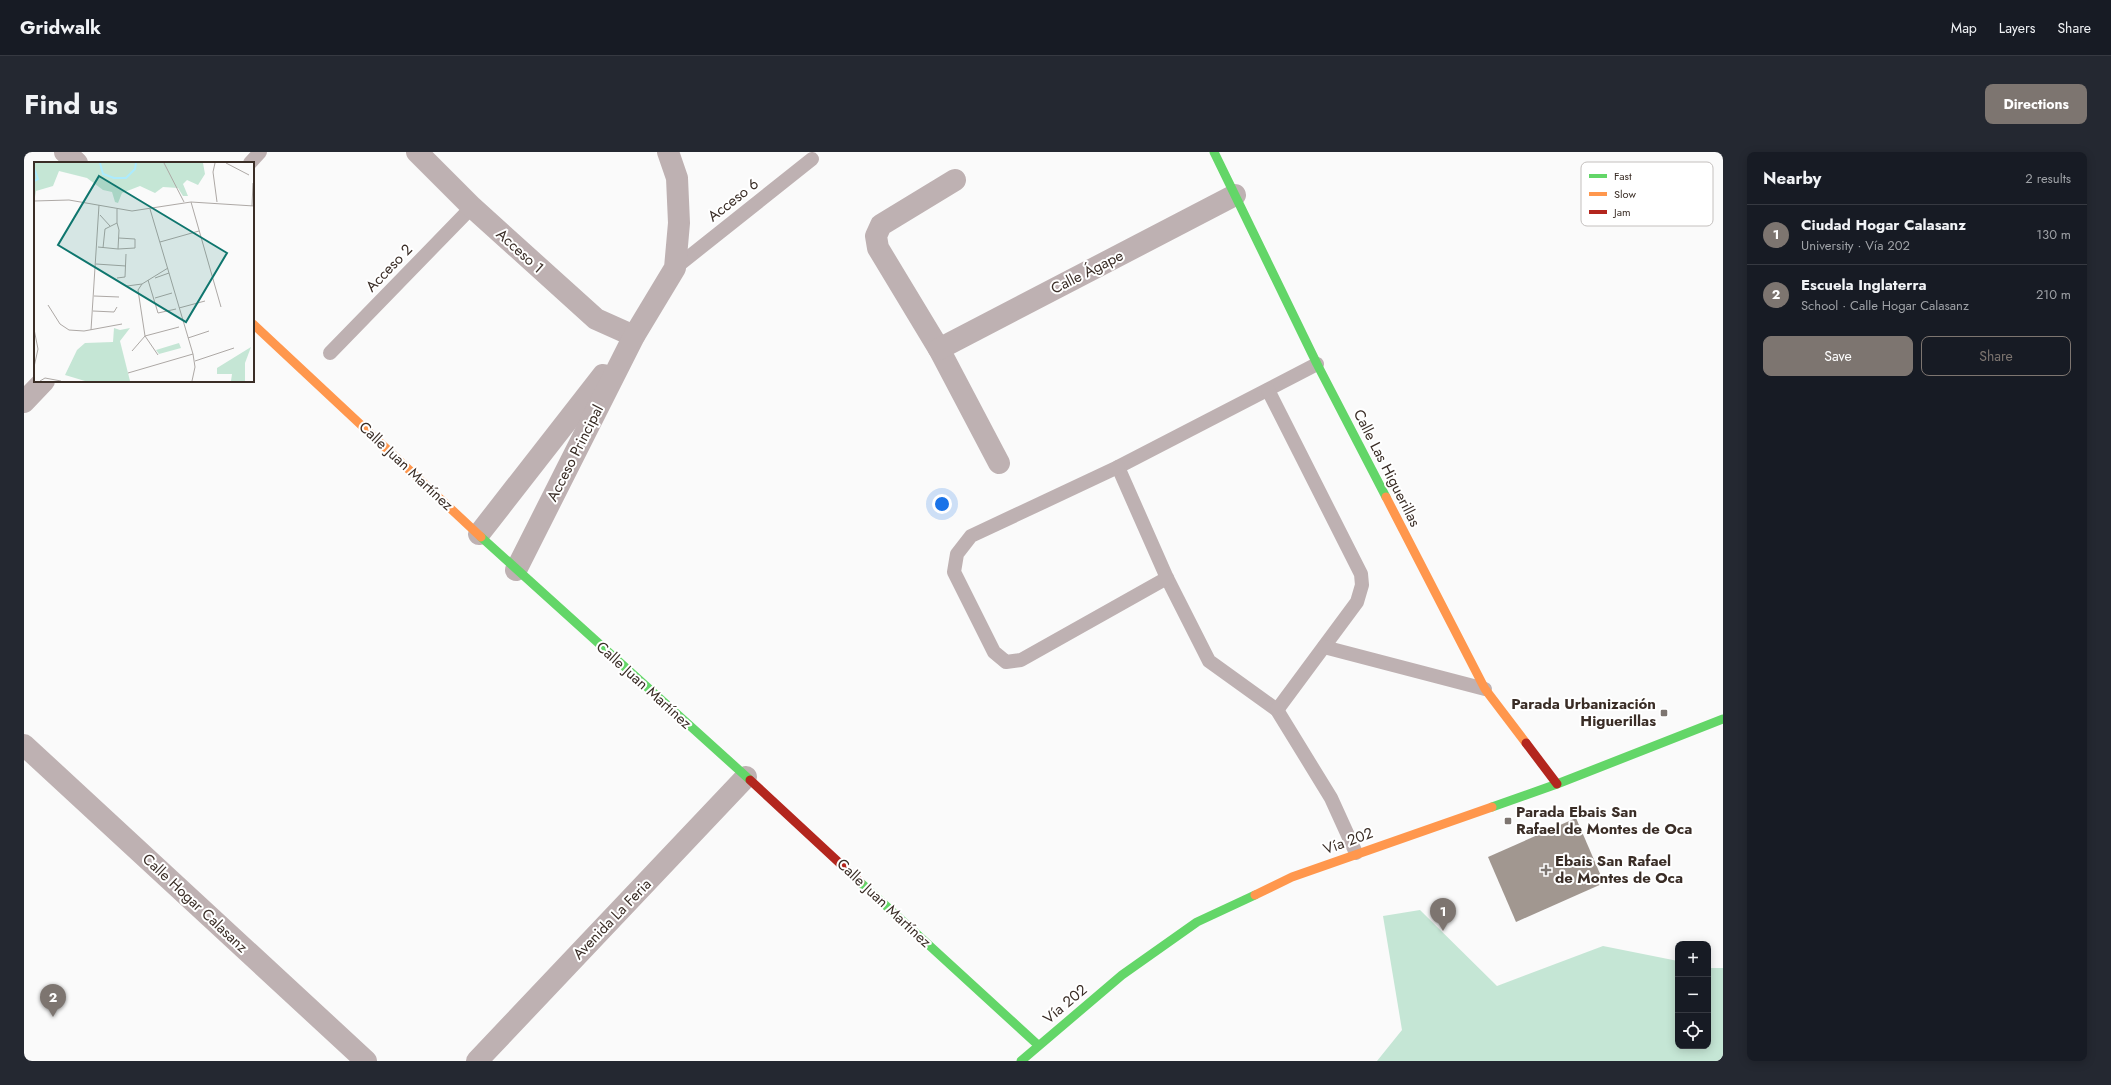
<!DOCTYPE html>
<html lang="en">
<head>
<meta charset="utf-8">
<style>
  :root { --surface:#171b24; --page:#242831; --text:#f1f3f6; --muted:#9ea1a6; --line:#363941; --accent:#7d7570 }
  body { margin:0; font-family:Jost,sans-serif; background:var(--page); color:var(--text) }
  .controls { position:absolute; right:12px; bottom:12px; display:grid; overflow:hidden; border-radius:8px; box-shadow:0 2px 10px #0003 }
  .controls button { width:36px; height:36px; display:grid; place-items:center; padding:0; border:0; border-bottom:1px solid var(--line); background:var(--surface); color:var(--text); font:20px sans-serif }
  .you { position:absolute; left:918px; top:352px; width:14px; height:14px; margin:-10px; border:3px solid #fff; border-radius:50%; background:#1a73e8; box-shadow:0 0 0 6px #1a73e833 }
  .badge { display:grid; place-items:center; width:26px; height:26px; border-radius:50%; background:var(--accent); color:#fff; font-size:13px; font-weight:700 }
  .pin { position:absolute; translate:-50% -33px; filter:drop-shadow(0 1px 2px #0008) }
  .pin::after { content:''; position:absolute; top:21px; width:14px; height:12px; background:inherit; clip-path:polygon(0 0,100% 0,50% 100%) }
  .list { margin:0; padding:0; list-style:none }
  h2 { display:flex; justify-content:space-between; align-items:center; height:52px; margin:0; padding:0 16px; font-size:17px }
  h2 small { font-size:13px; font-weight:400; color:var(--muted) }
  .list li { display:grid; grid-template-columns:26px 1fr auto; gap:12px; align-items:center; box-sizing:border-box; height:60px; padding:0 16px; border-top:1px solid var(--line) }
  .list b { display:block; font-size:15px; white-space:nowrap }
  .list p { margin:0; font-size:13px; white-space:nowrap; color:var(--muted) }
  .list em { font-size:13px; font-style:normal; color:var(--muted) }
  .actions { display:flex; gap:8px; padding:12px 16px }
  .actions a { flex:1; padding:9px 0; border:1px solid var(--accent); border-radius:8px; text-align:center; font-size:14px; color:var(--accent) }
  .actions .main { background:var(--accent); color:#fff }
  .icon { flex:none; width:22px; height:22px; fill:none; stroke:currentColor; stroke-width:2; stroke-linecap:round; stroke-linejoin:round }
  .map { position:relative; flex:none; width:1699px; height:909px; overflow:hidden; border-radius:8px }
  header { display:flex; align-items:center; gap:24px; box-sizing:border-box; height:56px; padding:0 20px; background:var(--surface); border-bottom:1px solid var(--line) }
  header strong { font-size:19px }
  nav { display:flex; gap:22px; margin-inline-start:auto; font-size:14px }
  .intro { display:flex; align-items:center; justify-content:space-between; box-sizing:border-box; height:96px; padding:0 24px }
  h1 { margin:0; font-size:28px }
  .button { padding:10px 18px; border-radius:8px; background:var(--accent); color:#fff; font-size:14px; font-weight:700 }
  main { display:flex; gap:24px; padding:0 24px }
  aside { flex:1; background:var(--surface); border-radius:8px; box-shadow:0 2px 10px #0003 }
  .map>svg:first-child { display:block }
  .green { fill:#c5e6d5 }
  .building { fill:#a19790 }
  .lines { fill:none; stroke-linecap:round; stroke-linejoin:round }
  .lane { stroke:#beb1b2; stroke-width:14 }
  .street { stroke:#beb1b2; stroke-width:22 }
  .fast { stroke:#63d668; stroke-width:9 }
  .slow { stroke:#ff974d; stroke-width:9 }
  .jam { stroke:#b3261e; stroke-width:9 }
  .poi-dot { fill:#7d7570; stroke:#fff; stroke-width:1.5 }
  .labels { text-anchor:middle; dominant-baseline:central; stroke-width:4; stroke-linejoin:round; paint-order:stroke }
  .street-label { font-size:15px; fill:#3a2d26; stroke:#fff }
  .poi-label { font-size:15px; font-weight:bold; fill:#3a2d26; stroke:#fff; text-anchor:start }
  .inset-river { fill:none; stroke:#acebfe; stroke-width:2 }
  .inset-road { fill:none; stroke:#ada8a5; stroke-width:1 }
  .view { fill:#0f766e; fill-opacity:0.15; stroke:#0f766e; stroke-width:2 }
  .inset-edge { fill:none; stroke:#3a2d26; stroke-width:2 }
  .key { fill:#fff; stroke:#c4c0be; stroke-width:1 }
  .key-label { font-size:11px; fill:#3a2d26 }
</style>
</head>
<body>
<header>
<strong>Gridwalk</strong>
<nav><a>Map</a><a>Layers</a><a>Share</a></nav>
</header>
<div class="intro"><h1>Find us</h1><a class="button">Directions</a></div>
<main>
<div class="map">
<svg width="1699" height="909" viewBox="0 0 1699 909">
  <rect width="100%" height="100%" fill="#fafafa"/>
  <path class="green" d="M1396 758 1473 834 1579 794 1654 809V894H1684V816H1699V909H1353L1378 878 1359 764Z"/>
  <path class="building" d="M1552 666 1580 731 1492 770 1464 705Z"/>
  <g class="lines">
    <g class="lane">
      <path d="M226 11 236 0"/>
      <path d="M651 116 788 7"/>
      <path d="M306 201 448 55"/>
      <path d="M1293 212 1094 315 1143 426 1185 509 1253 558 1307 646 1332 701"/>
      <path d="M1244 238 1337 422 1338 433 1333 450 1253 558"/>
      <path d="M1094 315 947 384 933 402 930 420 970 500 982 510 997 508 1143 426"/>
      <path d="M1300 495 1461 537"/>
    </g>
    <g class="street">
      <path d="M41 0 53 11"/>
      <path d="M393 0 448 55 572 167 610 184"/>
      <path d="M931 28 857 73 852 84 854 96 915 197 975 311"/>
      <path d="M915 197 1211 43"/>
      <path d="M0 250 20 229"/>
      <path d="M455 382 579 223"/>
      <path d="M492 418 610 184 651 116 655 71 653 26 644 0"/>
      <path d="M0 593 342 909"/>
      <path d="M453 909 722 625"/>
    </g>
    <g class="fast">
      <path d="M1190 0 1293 212 1362 345"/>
      <path d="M457 385 726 628"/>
      <path d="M1468 655 1533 632 1699 567"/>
      <path d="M836 730 1014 893"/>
      <path d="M997 909 1098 823 1173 770 1231 743"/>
    </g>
    <g class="slow">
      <path d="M229 172 457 385"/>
      <path d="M1362 345 1461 537 1502 591"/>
      <path d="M1231 743 1268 725 1468 655"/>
    </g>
    <g class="jam">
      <path d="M1502 591 1533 632"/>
      <path d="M726 628 836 730"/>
    </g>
  </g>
  <g class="poi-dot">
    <rect x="1636" y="557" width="8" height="8" rx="2"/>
    <rect x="1480" y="665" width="8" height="8" rx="2"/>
    <path d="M1520 712h4v4h4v4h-4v4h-4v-4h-4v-4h4z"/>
  </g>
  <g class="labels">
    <g class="street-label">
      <text transform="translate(709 48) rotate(-38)">Acceso 6</text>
      <text transform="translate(496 99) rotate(42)">Acceso 1</text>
      <text transform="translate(365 116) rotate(-46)">Acceso 2</text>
      <text transform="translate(1063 120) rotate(-27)">Calle Ágape</text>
      <text transform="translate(551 301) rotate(-63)">Acceso Principal</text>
      <text transform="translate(382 314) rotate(43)">Calle Juan Martínez</text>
      <text transform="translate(1363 316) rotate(63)">Calle Las Higuerillas</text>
      <text transform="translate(620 533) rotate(42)">Calle Juan Martínez</text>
      <text transform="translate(1324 689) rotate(-20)">Vía 202</text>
      <text transform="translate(171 751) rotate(43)">Calle Hogar Calasanz</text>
      <text transform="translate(860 751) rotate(43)">Calle Juan Martínez</text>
      <text transform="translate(588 767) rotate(-46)">Avenida La Feria</text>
      <text transform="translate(1041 852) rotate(-40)">Vía 202</text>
    </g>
    <g class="poi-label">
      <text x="1632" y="552" text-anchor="end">Parada Urbanización<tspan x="1632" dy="17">Higuerillas</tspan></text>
      <text x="1492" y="660">Parada Ebais San<tspan x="1492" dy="17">Rafael de Montes de Oca</tspan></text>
      <text x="1531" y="709">Ebais San Rafael<tspan x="1531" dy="17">de Montes de Oca</tspan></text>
    </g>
  </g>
  <g transform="translate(10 10)">
    <rect width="220" height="220" fill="#fafafa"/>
    <path d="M0 1H169L171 12 164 23 153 18 149 22 154 34H149L144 26 129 25 121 31 106 24 88 31 84 41 81 40 78 30 69 28 53 16 25 9 19 24 2 29 1 35ZM80 166 86 168 96 166 86 179 96 219H51L31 213 43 188 51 181 79 180ZM145 181 147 186 125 192 122 188ZM217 185 211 201V219H197L198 212H183V206Z" fill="#c5e6d5"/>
    <path class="inset-river" d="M66 1 69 12 80 16H92L101 7 102 1M0 6 4 17 0 19"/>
    <path class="inset-road" d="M130 1 150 40M181 1 179 10 183 40M192 1 215 13M0 39 35 38 98 49 157 40 220 44M157 40 187 145M218 44 219 21M116 47 159 192 161 205 158 219M66 53 76 64M126 80 165 69M64 85 84 87 85 68 83 61V47M69 86 71 67 83 61M84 87 101 86V77L85 76M62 102 92 104M83 116 91 115 92 92M121 116 135 111M114 118 124 151 142 147M93 124 108 122M60 134 85 135M121 136 138 131M14 143 26 162 35 168 50 169 88 162M145 146 171 139M59 149 80 150 83 145M0 167 4 187 0 205M57 168 65 43M111 174 145 165M111 174 124 193M154 176 175 169M98 189 111 174 104 128 108 122 134 106M161 199 200 186M94 211 159 192M6 219 11 216 27 219"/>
    <path class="view" d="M65 14 193 91 152 160 24 83Z"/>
    <rect width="220" height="220" class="inset-edge"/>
  </g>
  <rect x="1557" y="10" width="132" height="64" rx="6" class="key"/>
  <rect x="1565" y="22" width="18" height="4" fill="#63d668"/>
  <rect x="1565" y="40" width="18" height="4" fill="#ff974d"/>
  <rect x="1565" y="58" width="18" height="4" fill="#b3261e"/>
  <g class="key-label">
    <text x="1590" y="28">Fast</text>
    <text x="1590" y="46">Slow</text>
    <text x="1590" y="64">Jam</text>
  </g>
</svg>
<div class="controls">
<button>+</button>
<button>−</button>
<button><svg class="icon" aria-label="locate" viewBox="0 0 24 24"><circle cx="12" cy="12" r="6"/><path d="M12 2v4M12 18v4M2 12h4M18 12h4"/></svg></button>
</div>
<div class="you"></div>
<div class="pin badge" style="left:1419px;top:779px">1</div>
<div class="pin badge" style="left:29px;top:865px">2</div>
</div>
<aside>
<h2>Nearby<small>2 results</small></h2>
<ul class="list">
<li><span class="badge">1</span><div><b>Ciudad Hogar Calasanz</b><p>University · Vía 202</p></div><em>130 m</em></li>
<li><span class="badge">2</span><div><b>Escuela Inglaterra</b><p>School · Calle Hogar Calasanz</p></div><em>210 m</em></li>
</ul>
<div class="actions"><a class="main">Save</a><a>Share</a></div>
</aside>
</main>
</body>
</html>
